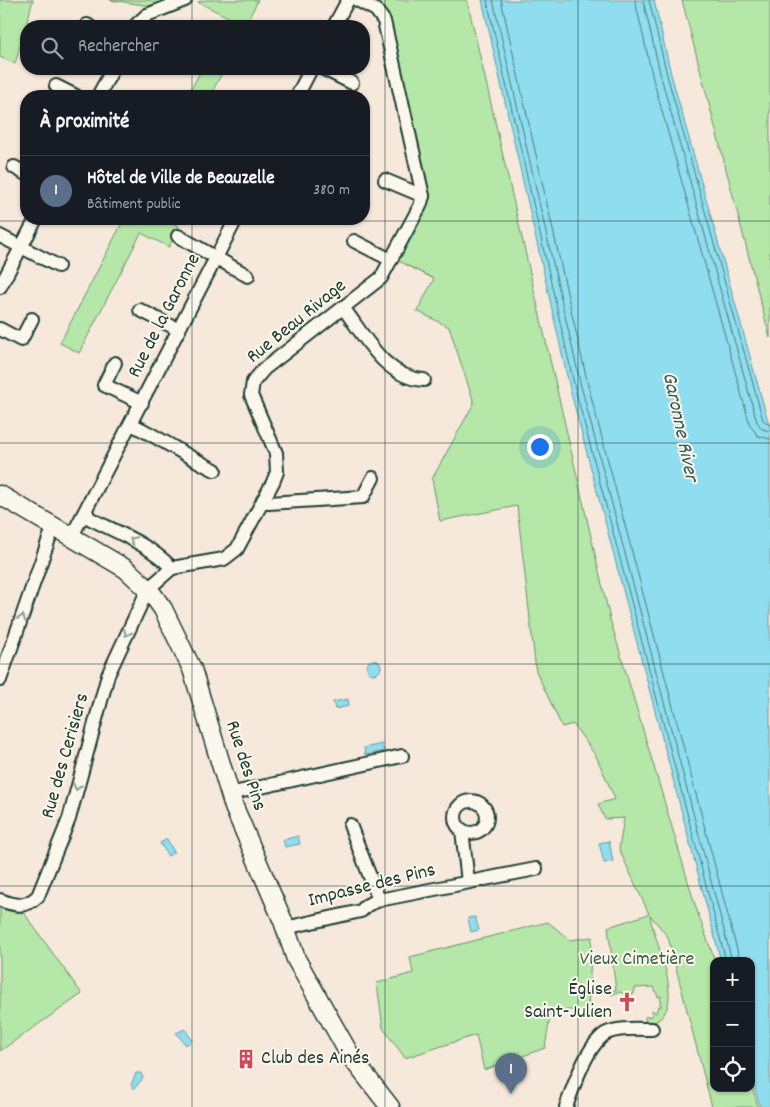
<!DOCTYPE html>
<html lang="fr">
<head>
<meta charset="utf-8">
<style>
  :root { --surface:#171b24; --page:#242831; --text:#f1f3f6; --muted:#9ea1a6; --line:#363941; --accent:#d1495b }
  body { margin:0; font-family:Dekko,sans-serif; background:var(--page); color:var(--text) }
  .controls { position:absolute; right:15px; bottom:15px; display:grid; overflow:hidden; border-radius:10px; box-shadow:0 1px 4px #0004 }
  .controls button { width:45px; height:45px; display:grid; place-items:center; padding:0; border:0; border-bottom:1px solid var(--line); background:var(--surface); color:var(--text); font:25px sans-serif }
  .you { position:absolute; left:539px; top:446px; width:18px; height:18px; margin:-12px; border:4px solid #fff; border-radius:50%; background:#1a73e8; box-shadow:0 0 0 8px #1a73e833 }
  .badge { display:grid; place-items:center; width:32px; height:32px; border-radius:50%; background:var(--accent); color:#fff; font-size:16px; font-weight:700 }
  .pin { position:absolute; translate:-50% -41px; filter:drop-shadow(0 1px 2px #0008) }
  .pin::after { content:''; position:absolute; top:26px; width:18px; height:15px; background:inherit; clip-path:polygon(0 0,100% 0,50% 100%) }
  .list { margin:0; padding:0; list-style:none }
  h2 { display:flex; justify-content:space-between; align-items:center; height:65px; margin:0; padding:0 20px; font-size:21px }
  h2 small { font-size:16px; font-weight:400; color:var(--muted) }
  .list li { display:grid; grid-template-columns:32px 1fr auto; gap:15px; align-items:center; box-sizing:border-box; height:70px; padding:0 20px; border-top:1px solid var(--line) }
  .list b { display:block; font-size:19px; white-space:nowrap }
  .list p { margin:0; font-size:16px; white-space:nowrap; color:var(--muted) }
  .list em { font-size:16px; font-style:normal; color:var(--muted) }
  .icon { flex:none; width:28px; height:28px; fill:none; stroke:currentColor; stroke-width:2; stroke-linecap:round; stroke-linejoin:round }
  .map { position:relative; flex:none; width:770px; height:1107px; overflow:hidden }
  .search { position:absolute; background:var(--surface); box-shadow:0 1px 4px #0004; left:20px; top:20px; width:350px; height:55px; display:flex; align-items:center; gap:12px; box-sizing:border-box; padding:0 18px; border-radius:20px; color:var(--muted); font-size:19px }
  .panel { position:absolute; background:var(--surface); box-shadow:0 1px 4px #0004; left:20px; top:90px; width:350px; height:135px; border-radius:20px }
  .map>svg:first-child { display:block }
  .green { fill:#b5e7a8; stroke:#6a926e }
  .water { fill:#8fddee; stroke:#629da4 }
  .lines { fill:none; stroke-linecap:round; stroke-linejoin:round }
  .shore { stroke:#4c7d7e; stroke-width:1 }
  .street-casing { stroke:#1f3d34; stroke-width:16 }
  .secondary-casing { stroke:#1f3d34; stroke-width:21 }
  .street { stroke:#fbf7ec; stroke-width:12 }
  .secondary { stroke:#fbf7ec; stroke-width:18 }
  .oneway { stroke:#8d9a90 }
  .grid { fill:none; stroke:#1f3d34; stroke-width:1; stroke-opacity:0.55 }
  .labels { text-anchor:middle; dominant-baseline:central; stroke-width:4; stroke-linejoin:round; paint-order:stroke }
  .street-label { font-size:20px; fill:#1f3d34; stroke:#fbf7ec }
  .park-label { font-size:20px; fill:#3d5f4b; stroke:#fbf7ec }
  .poi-label { font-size:20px; fill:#1f3d34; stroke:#fbf7ec; text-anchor:end }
  .water-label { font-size:21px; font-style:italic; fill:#355d59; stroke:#fbf7ec }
</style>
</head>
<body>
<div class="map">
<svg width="770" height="1107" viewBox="0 0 770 1107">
  <rect width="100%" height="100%" fill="#f6e8db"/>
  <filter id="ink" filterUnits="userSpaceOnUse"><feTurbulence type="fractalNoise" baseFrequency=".02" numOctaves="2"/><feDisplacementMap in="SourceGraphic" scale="10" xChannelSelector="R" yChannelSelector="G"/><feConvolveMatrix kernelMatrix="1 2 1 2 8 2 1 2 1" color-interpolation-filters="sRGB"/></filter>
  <g filter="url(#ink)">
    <g class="green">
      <path d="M0 0H33L15 64 0 57Z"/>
      <path d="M110 0H174L158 7Z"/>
      <path d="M205 0H258L245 26H224L228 17 198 2Z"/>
      <path d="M368 0H467L610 619 696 908 715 961 714 1088H751V1083L758 1107H712L668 937 650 915C653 940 684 997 660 1019 656 1022 651 1023 646 1025L645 1017 652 1016V1010L656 1013 658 1006H662L660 1004 661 996 658 997 654 987 635 988 634 994H627V991L626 994 619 992 611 995V991L616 990 608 927 649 914 619 849 624 818 605 819 598 804 615 799 596 756 573 724 562 727 536 671 517 506 440 521 432 479 474 403 449 327 417 311 434 279 397 260 429 198 389 21 384 10Z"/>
      <path d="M682 0H770V338Z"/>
      <path d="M202 69H224L210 96H187Z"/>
      <path d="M114 219H163L179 226 169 247 141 233 79 353 60 343 122 223Z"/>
      <path d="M0 908 24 913 82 994 0 1051Z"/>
      <path d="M548 922 570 940 592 937 588 1010H551L545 1048 484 1070 476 1035 405 1058 383 1028 377 983 413 973 410 957Z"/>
    </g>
    <g class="water">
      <path d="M482 0H654L671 74 770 428V1107H760L751 1074V961H721L570 389Z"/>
      <circle cx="374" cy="667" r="7"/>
      <path d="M348 699 349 706 335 709 333 702Z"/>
      <path d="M382 744 384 751 365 755 364 748Z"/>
      <path d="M298 836 300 844 285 847 283 840Z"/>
      <path d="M167 839 174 852 168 856 160 843Z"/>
      <path d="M609 841 613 861 604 863 599 843Z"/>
      <path d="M475 917 479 930 471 932 468 918Z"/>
      <path d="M185 1029 192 1040 186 1045 176 1033Z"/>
      <path d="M136 1073H141L143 1078 134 1089 131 1085Z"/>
    </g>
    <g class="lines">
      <g class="shore">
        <path d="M487 0 575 388 726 961"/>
        <path d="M493 0 581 386 732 961"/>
        <path d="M501 0 588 385 740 961"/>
        <path d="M635 0 653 79 750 425 758 436 770 439"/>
        <path d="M643 0 661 77 757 422 762 429 770 431"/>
        <path d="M649 0 667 75 763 420 770 425"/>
      </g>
      <defs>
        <g id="street">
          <path d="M87 25 89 26"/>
          <path d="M135 26 147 15 185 0"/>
          <path d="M334 26 348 0"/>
          <path d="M324 69 352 83"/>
          <path d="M56 86 76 96"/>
          <path d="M98 96 113 69"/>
          <path d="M297 96 311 69"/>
          <path d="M14 167 26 174"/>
          <path d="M385 180 423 196"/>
          <path d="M0 236 58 266"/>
          <path d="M178 236 248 276"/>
          <path d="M354 241 391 260"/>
          <path d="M0 287 36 219"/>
          <path d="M344 309C365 336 385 378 424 380"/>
          <path d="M140 310 179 330"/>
          <path d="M0 329 21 340 32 319"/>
          <path d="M115 363 104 385 142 403"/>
          <path d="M131 424C160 438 186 456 215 470"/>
          <path d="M263 500 269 503 363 497 373 478"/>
          <path d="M86 511 89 518C118 533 149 544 172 568"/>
          <path d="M72 536 236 219"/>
          <path d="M172 568 224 559 237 549 273 482 277 472 276 453 251 395 253 382 264 369 381 278 420 206 423 196 421 187 384 21 376 10 357 0"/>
          <path d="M0 680 50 536 56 527"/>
          <path d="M229 794 402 756"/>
          <circle cx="471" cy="817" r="16"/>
          <path d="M350 825 379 900"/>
          <path d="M462 830 468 882"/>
          <path d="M0 900C16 906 25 908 38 896L69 819 108 675 148 589 172 568"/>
          <path d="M285 928 361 911 367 905 379 900 536 869"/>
          <path d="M566 1107C573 1087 587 1046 605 1034 617 1027 639 1029 652 1029"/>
        </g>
        <path id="secondary" d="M0 495 126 569 150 591 163 609 192 669 234 807 283 921 296 959 351 1057 390 1107"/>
      </defs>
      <use href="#street" class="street-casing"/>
      <use href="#secondary" class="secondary-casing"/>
      <use href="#street" class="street"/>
      <use href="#secondary" class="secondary"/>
    </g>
    <defs><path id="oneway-chevron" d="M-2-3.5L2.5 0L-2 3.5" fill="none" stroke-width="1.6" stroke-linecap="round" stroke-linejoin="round" transform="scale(1.25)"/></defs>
    <g class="oneway">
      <use href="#oneway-chevron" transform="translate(133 540) rotate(-154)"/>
      <use href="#oneway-chevron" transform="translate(22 618) rotate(-71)"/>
      <use href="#oneway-chevron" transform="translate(127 633) rotate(117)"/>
      <use href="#oneway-chevron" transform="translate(77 787) rotate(104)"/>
    </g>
  </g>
  <path class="grid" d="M192 0V26M385 0V1107M578 0V1107M192 69V96M192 219V1107M0 221H770M0 443H770M0 664H770M0 886H770"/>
  <defs>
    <symbol id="church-bare" viewBox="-9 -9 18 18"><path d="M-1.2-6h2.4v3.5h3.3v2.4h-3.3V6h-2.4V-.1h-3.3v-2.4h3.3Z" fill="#d1495b" stroke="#fbf7ec" stroke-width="2.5" paint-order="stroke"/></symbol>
    <symbol id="building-bare" viewBox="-9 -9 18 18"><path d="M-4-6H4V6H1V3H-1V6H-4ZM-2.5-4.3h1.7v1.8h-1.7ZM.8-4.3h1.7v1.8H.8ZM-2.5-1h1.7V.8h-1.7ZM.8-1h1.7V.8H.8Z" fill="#d1495b" stroke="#fbf7ec" stroke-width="2.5" paint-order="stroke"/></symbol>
  </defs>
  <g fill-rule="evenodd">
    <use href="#church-bare" x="613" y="988" width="28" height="28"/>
    <use href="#building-bare" x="232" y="1045" width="28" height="28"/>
  </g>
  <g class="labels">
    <g class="street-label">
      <text transform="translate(165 316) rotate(-63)">Rue de la Garonne</text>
      <text transform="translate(297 322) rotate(-39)">Rue Beau Rivage</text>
      <text transform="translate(66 756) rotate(-74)">Rue des Cerisiers</text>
      <text transform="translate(245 766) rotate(72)">Rue des Pins</text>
      <text transform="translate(372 886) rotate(-14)">Impasse des Pins</text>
    </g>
    <g class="park-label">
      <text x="637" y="960">Vieux Cimetière</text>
    </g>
    <g class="poi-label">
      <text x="612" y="990">Église<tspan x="612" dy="23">Saint-Julien</tspan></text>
      <text x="261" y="1059" text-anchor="start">Club des Ainés</text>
    </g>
    <g class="water-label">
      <text transform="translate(679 427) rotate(78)">Garonne River</text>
    </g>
  </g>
</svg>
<div class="controls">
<button>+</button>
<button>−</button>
<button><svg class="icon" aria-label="locate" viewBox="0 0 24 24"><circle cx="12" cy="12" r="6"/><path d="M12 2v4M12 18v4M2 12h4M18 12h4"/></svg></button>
</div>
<div class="you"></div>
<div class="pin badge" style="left:511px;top:1094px;background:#5c6f8a">1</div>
<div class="search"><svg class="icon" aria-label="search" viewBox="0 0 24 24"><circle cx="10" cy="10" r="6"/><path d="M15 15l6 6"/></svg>Rechercher</div>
<section class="panel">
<h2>À proximité<small></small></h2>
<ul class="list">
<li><span class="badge" style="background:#5c6f8a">1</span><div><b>Hôtel de Ville de Beauzelle</b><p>Bâtiment public</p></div><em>380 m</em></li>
</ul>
</section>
</div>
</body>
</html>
